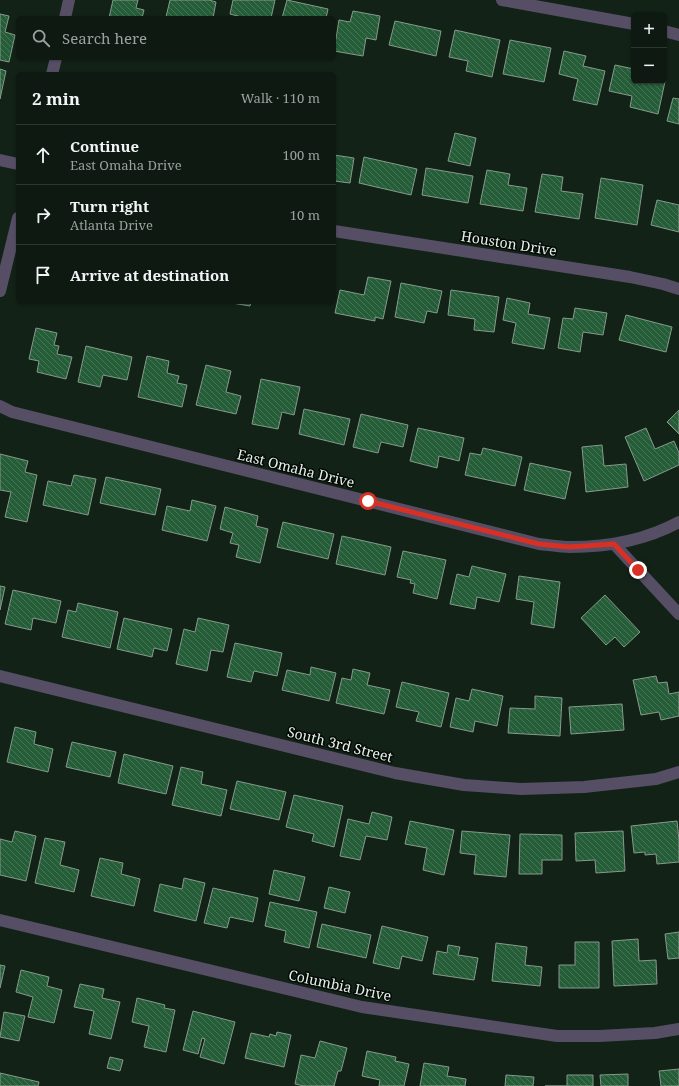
<!DOCTYPE html>
<html lang="en">
<head>
<meta charset="utf-8">
<style>
  :root { --surface:#0e1a11; --page:#17231a; --text:#f1f3f6; --muted:#9ba19f; --line:#2e3831 }
  body { margin:0; font-family:"Noto Serif",serif; background:var(--page); color:var(--text) }
  .controls { position:absolute; right:12px; top:12px; display:grid; overflow:hidden; border-radius:6px; box-shadow:0 1px 3px #0004 }
  .controls button { width:36px; height:36px; display:grid; place-items:center; padding:0; border:0; border-bottom:1px solid var(--line); background:var(--surface); color:var(--text); font:20px sans-serif }
  .stop { position:absolute; width:12px; height:12px; margin:-9px; border:3px solid #d93025; border-radius:50%; background:#fff }
  .stop.end { background:#d93025; border-color:#fff; box-shadow:0 1px 4px #0008 }
  .list { margin:0; padding:0; list-style:none }
  h2 { display:flex; justify-content:space-between; align-items:center; height:52px; margin:0; padding:0 16px; font-size:17px }
  h2 small { font-size:13px; font-weight:400; color:var(--muted) }
  .list li { display:grid; grid-template-columns:26px 1fr auto; gap:12px; align-items:center; box-sizing:border-box; height:60px; padding:0 16px; border-top:1px solid var(--line) }
  .list b { display:block; font-size:15px; white-space:nowrap }
  .list p { margin:0; font-size:13px; white-space:nowrap; color:var(--muted) }
  .list em { font-size:13px; font-style:normal; color:var(--muted) }
  .icon { flex:none; width:22px; height:22px; fill:none; stroke:currentColor; stroke-width:2; stroke-linecap:round; stroke-linejoin:round }
  .map { position:relative; flex:none; width:679px; height:1086px; overflow:hidden }
  .search { position:absolute; background:var(--surface); box-shadow:0 1px 3px #0004; left:16px; top:16px; width:320px; height:44px; display:flex; align-items:center; gap:10px; box-sizing:border-box; padding:0 14px; border-radius:6px; color:var(--muted); font-size:15px }
  .panel { position:absolute; background:var(--surface); box-shadow:0 1px 3px #0004; left:16px; top:72px; width:320px; height:232px; border-radius:6px }
  .map>svg:first-child { display:block }
  .building { fill:url(#building-back-hatch); stroke:#869a8b }
  .lines { fill:none; stroke-linecap:round; stroke-linejoin:round }
  .minor { stroke:#554e65; stroke-width:12 }
  .route { stroke:#d93025; stroke-width:5 }
  .labels { text-anchor:middle; dominant-baseline:central; stroke-width:3; stroke-linejoin:round; paint-order:stroke }
  .street-label { font-size:14px; fill:#e6f1e9; stroke:#040a06 }
</style>
</head>
<body>
<div class="map">
<svg width="679" height="1086" viewBox="0 0 679 1086">
  <defs>
    <pattern id="building-back-hatch" width="6" height="6" patternUnits="userSpaceOnUse"><rect width="6" height="6" fill="#255d38"/><path d="M-1 5l2 2M0 0l6 6M5-1l2 2" fill="none" stroke="#457555"/></pattern>
  </defs>
  <rect width="100%" height="100%" fill="#122217"/>
  <g class="building">
    <path d="M113 0H138L136 8 144 10 142 18H109Z"/>
    <path d="M170 0H209L216 2 213 18 166 17Z"/>
    <path d="M233 0H275L271 18H245L230 14Z"/>
    <path d="M287 0 328 9 326 18H282Z"/>
    <path d="M353 11 380 16 376 40 366 38 363 56 334 51 339 20 350 22Z"/>
    <path d="M0 14 9 16 5 32 15 35 9 62 0 60Z"/>
    <path d="M395 21 441 31 436 56 389 45Z"/>
    <path d="M455 30 500 40 492 77 466 71 468 61 449 57Z"/>
    <path d="M510 40 551 48 544 82 503 74Z"/>
    <path d="M564 51 586 56 583 66 605 71 597 105 573 100 578 79 559 74Z"/>
    <path d="M615 65 634 69V81H664V76L666 77 658 114 630 107 632 96 609 91Z"/>
    <path d="M0 69 6 71 0 99Z"/>
    <path d="M673 98 679 99V124L667 121Z"/>
    <path d="M455 133 476 138 470 166 448 161Z"/>
    <path d="M334 155 354 158 350 183 334 181Z"/>
    <path d="M364 157 417 169 411 195 359 183Z"/>
    <path d="M426 168 473 176 468 203 422 195Z"/>
    <path d="M487 170 510 174 508 185 527 188 523 211 480 204Z"/>
    <path d="M542 174 563 177 561 191 583 194 579 219 535 212Z"/>
    <path d="M601 178 643 185 637 225 595 218Z"/>
    <path d="M657 200 679 205V232L651 225Z"/>
    <path d="M368 277 391 281 383 319 375 317V321L335 313 340 290 364 295Z"/>
    <path d="M401 283 442 291 437 313 427 311 424 323 395 317Z"/>
    <path d="M451 290 499 297 494 332 474 330 475 319 448 315Z"/>
    <path d="M507 298 530 303 528 314 550 318 544 349 512 343 516 323 503 320Z"/>
    <path d="M226 302H251L250 306Z"/>
    <path d="M575 308 607 313 603 335 583 332 580 352 558 348 563 318 573 319Z"/>
    <path d="M626 315 672 327 666 352 619 340Z"/>
    <path d="M36 328 57 333 54 345 59 346 57 354 72 357 66 379 37 372 39 361 29 359Z"/>
    <path d="M86 346 132 357 127 380 103 375 100 387 78 382Z"/>
    <path d="M147 356 169 361 167 373 179 376 177 383 187 385 182 407 138 397Z"/>
    <path d="M206 365 231 371 226 392 241 396 236 414 196 405Z"/>
    <path d="M261 379 300 387 294 415 282 412 278 429 252 424Z"/>
    <path d="M304 409 350 419 344 445 299 434Z"/>
    <path d="M679 410V434L667 422Z"/>
    <path d="M361 414 408 425 403 447 381 442 378 453 353 447Z"/>
    <path d="M418 428 464 438 459 461 439 456 437 468 410 461Z"/>
    <path d="M646 428 655 449 674 441 679 453V465L644 481 625 437Z"/>
    <path d="M602 445 604 466 626 464 628 487 586 492 582 447Z"/>
    <path d="M483 448 522 457 515 486 465 475 470 453 481 455Z"/>
    <path d="M0 454 28 461 25 472 37 475 27 522 5 517 11 492 0 490Z"/>
    <path d="M530 463 571 472 565 499 524 490Z"/>
    <path d="M74 475 96 479 88 515 43 505 48 481 71 486Z"/>
    <path d="M106 477 161 489 155 515 100 503Z"/>
    <path d="M192 500 216 506 207 541 162 530 167 506 190 511Z"/>
    <path d="M225 507 258 516 256 526 268 529 260 563 236 557 239 545 230 543 233 533 220 529Z"/>
    <path d="M283 522 334 534 328 559 277 547Z"/>
    <path d="M342 536 391 547 385 575 336 564Z"/>
    <path d="M403 551 446 560 437 599 413 593 415 584 410 583 411 580 397 577Z"/>
    <path d="M472 566 506 574 499 602 477 597 475 609 450 604 457 574 469 577Z"/>
    <path d="M519 576 560 582 554 628 531 624 534 602 516 599Z"/>
    <path d="M0 586 5 587 0 610Z"/>
    <path d="M13 590 61 601 56 623 33 618 31 630 5 624Z"/>
    <path d="M605 595 640 632 624 647 615 637 606 645 581 618Z"/>
    <path d="M78 603 118 612 110 648 62 637 68 610 76 612Z"/>
    <path d="M124 618 172 629 167 651 154 648 152 657 117 649Z"/>
    <path d="M198 618 229 625 223 652 211 650 207 671 176 664 184 629 195 632Z"/>
    <path d="M235 643 282 653 277 676 254 671 251 682 227 677Z"/>
    <path d="M311 667 336 673 329 701 282 690 287 670 310 675Z"/>
    <path d="M353 669 370 673 367 685 390 690 384 714 336 703 342 678 351 680Z"/>
    <path d="M656 676 658 683 667 682 669 694 679 692V716L661 720 659 712 641 715 633 680Z"/>
    <path d="M402 682 449 693 441 727 416 721 419 712 396 707Z"/>
    <path d="M472 689 503 696 497 726 475 721 473 732 450 727 456 698 469 701Z"/>
    <path d="M535 696 562 698 560 736 508 733 510 708 535 709Z"/>
    <path d="M622 704 624 730 571 734 569 707Z"/>
    <path d="M15 727 36 732 34 744 53 749 48 772 7 762Z"/>
    <path d="M72 742 116 752 110 777 66 767Z"/>
    <path d="M124 754 173 766 166 794 118 783Z"/>
    <path d="M181 767 203 772 201 784 227 790 221 816 172 805Z"/>
    <path d="M237 781 286 792 279 820 230 809Z"/>
    <path d="M294 795 343 806 334 847 312 841 314 834 286 827Z"/>
    <path d="M372 812 392 817 387 840 366 836 360 860 340 856 348 819 369 824Z"/>
    <path d="M410 821 454 830 444 875 423 870 427 848 405 844Z"/>
    <path d="M677 821 679 840V862L657 864 656 854 645 855V852L634 853 631 826Z"/>
    <path d="M15 831 36 836 26 881 0 875V839L12 842Z"/>
    <path d="M462 831 510 835 506 877 474 874 476 855 460 853Z"/>
    <path d="M623 831 625 871 596 873 595 860 576 861 575 833Z"/>
    <path d="M520 834 562 835V860H542V874H519Z"/>
    <path d="M45 838 65 842 60 865 79 870 74 892 35 883Z"/>
    <path d="M100 858 123 863 121 874 140 879 134 906 91 896Z"/>
    <path d="M274 870 305 877 299 901 269 894Z"/>
    <path d="M184 878 205 883 196 921 154 911 160 884 182 889Z"/>
    <path d="M329 887 350 892 345 913 324 908Z"/>
    <path d="M213 888 258 898 253 922 230 917 227 928 204 923Z"/>
    <path d="M270 902 317 912 309 948 284 942 286 931 265 926Z"/>
    <path d="M322 924 371 935 366 958 317 947Z"/>
    <path d="M382 926 428 937 422 961 402 956 399 969 373 963Z"/>
    <path d="M679 932V958L668 959 665 934Z"/>
    <path d="M638 939 639 961 656 960 657 984 614 986 612 941Z"/>
    <path d="M575 942H599V988H559V965H575Z"/>
    <path d="M496 943 527 947 525 965 542 967 540 986 492 981Z"/>
    <path d="M448 945 460 947 458 955 478 958 474 980 433 974 437 951 447 953Z"/>
    <path d="M0 965 5 966 0 988Z"/>
    <path d="M21 970 49 977 47 986 62 990 54 1023 28 1017 33 997 16 992Z"/>
    <path d="M80 984 104 989 102 998 120 1002 111 1039 89 1034 94 1011 74 1007Z"/>
    <path d="M137 998 165 1005 164 1008 175 1010 166 1052 144 1047 149 1026 132 1022Z"/>
    <path d="M193 1011 235 1022 224 1064 200 1057 205 1039 202 1038 198 1054 183 1050Z"/>
    <path d="M4 1012 25 1016 19 1041 0 1037Z"/>
    <path d="M277 1032 291 1035 284 1067 245 1058 251 1033 269 1037 270 1034 276 1036Z"/>
    <path d="M320 1041 347 1048 341 1071H338L334 1086H304L295 1084 301 1055 315 1058Z"/>
    <path d="M367 1051 396 1057 395 1061 409 1064 404 1086H379L380 1080 362 1076Z"/>
    <path d="M110 1057 123 1060 120 1071 107 1068Z"/>
    <path d="M424 1063 449 1067 447 1076 466 1079 465 1086H420Z"/>
    <path d="M679 1069V1086H661L659 1071Z"/>
    <path d="M0 1073 39 1082 38 1086H0Z"/>
    <path d="M628 1074V1086H601L600 1075Z"/>
    <path d="M506 1075 534 1077 533 1086H505Z"/>
    <path d="M567 1075H593V1086H545H567Z"/>
  </g>
  <g class="lines">
    <g class="minor">
      <path d="M502 0 634 24"/>
      <path d="M65 18 69 0"/>
      <path d="M664 31 679 35"/>
      <path d="M52 74 56 58"/>
      <path d="M0 160 18 164"/>
      <path d="M334 231 630 277 663 284 679 289"/>
      <path d="M0 291 18 218"/>
      <path d="M0 406 12 412 539 544C549 545 560 547 570 547 607 547 646 540 679 522"/>
      <path d="M614 544 679 614"/>
      <path d="M0 676 395 773 464 785 521 789 584 787 656 779 679 772"/>
      <path d="M0 920 362 1007 557 1036H599L655 1033 679 1029"/>
    </g>
  </g>
  <g class="lines">
    <path class="route" d="M368 501 539 544 569 547 614 544 638 570"/>
  </g>
  <g class="labels">
    <g class="street-label">
      <text transform="translate(509 243) rotate(9)">Houston Drive</text>
      <text transform="translate(296 468) rotate(14)">East Omaha Drive</text>
      <text transform="translate(340 744) rotate(14)">South 3rd Street</text>
      <text transform="translate(340 985) rotate(12)">Columbia Drive</text>
    </g>
  </g>
</svg>
<div class="controls">
<button>+</button>
<button>−</button>
</div>
<div class="stop" style="left:368px;top:501px"></div>
<div class="stop end" style="left:638px;top:570px"></div>
<div class="search"><svg class="icon" aria-label="search" viewBox="0 0 24 24"><circle cx="10" cy="10" r="6"/><path d="M15 15l6 6"/></svg>Search here</div>
<section class="panel">
<h2>2 min<small>Walk · 110 m</small></h2>
<ul class="list">
<li><svg class="icon" aria-label="ahead" viewBox="0 0 24 24"><path d="M12 20V5M6 11l6-6 6 6"/></svg><div><b>Continue</b><p>East Omaha Drive</p></div><em>100 m</em></li>
<li><svg class="icon" aria-label="right" viewBox="0 0 24 24"><path d="M7 20v-9h11M14 6l5 5-5 5"/></svg><div><b>Turn right</b><p>Atlanta Drive</p></div><em>10 m</em></li>
<li><svg class="icon" aria-label="arrive" viewBox="0 0 24 24"><path d="M6 21V4h12l-3 4 3 4H6"/></svg><div><b>Arrive at destination</b></div></li>
</ul>
</section>
</div>
</body>
</html>
